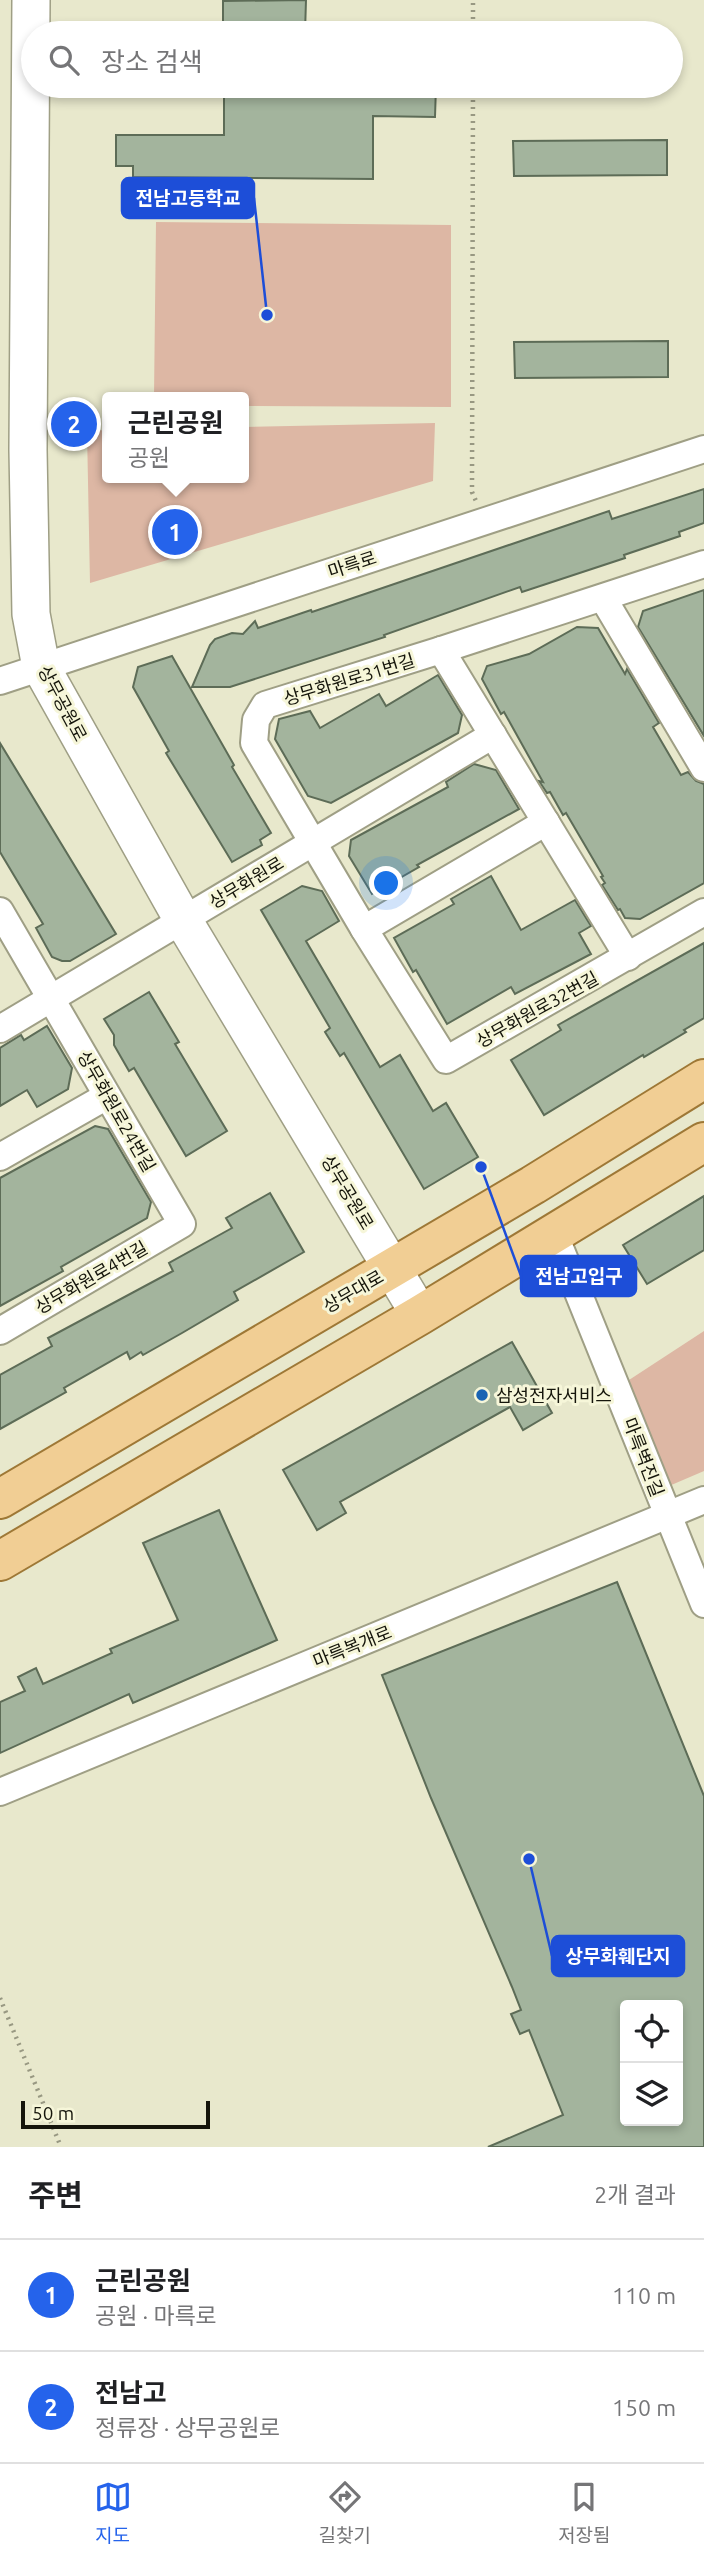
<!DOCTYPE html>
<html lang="ko">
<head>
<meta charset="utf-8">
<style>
  :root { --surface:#fff; --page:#f6f6f6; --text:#202124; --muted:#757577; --line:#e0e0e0; --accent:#2563eb }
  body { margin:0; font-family:Ubuntu,"Noto Sans KR",sans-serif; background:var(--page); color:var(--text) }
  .controls { position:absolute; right:21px; bottom:21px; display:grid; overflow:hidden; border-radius:7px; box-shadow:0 4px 10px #0003 }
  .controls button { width:63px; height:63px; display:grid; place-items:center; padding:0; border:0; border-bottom:2px solid var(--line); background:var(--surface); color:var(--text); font:35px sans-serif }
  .scale { position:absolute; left:21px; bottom:18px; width:189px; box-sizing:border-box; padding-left:7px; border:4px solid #15150b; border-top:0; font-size:19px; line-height:24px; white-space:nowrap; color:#15150b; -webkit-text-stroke:5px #f6f6d9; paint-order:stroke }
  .you { position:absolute; left:387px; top:884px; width:24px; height:24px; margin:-18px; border:5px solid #fff; border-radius:50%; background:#1a73e8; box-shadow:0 0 0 10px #1a73e833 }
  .badge { display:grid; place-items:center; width:46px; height:46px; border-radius:50%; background:var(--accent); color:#fff; font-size:23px; font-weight:700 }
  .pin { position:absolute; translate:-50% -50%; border:4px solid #fff; box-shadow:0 2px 7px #0006 }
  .popup { position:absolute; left:102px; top:392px; width:147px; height:91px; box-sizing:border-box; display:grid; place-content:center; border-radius:7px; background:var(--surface); filter:drop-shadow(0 2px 5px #0005); font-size:23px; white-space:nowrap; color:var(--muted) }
  .popup b { font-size:26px; color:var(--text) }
  .popup::after { content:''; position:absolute; left:50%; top:100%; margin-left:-14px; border:14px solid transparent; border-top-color:var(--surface) }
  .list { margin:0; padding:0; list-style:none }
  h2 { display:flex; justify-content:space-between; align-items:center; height:91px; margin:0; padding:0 28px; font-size:30px }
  h2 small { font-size:23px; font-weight:400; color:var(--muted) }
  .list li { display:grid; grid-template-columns:46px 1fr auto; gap:21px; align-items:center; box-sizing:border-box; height:112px; padding:0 28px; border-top:2px solid var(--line) }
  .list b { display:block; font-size:26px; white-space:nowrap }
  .list p { margin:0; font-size:23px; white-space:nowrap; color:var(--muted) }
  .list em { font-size:23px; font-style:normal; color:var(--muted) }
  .icon { flex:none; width:38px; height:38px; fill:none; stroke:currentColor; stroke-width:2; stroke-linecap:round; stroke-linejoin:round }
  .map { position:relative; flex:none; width:704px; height:2147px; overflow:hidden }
  .search { position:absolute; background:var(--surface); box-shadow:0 4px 10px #0003; left:21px; right:21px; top:21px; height:77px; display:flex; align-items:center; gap:18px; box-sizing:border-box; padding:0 24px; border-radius:38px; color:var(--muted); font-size:26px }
  .sheet { height:315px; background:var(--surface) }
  nav { display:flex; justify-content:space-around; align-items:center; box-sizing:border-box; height:98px; border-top:2px solid var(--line); background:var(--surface); font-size:19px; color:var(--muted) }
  nav a { display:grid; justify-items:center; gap:4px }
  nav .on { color:var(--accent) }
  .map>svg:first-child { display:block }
  .green { fill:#ddb7a4 }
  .building { fill:#a3b49d; stroke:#5d6c57; stroke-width:2; fill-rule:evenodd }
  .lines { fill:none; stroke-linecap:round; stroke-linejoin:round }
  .street-casing { stroke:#9f9f85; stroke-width:30 }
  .secondary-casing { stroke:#9f9f85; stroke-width:40 }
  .primary-casing { stroke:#9e7836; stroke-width:42 }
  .path { stroke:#989882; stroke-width:4.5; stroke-dasharray:2 5; stroke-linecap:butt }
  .street { stroke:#fff; stroke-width:26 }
  .secondary { stroke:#fff; stroke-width:37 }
  .primary { stroke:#f1ce94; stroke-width:38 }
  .poi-dot { fill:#1963b3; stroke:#f6f6d9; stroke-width:2.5 }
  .labels { text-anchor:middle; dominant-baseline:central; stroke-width:6; stroke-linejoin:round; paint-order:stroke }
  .street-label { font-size:18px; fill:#15150b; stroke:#f6f6d9 }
  .poi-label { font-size:18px; fill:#15150b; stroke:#f6f6d9; text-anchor:start }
  .leader { fill:none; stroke:#1d4ed8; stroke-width:2.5 }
  .callout-dot { fill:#1d4ed8; stroke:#f6f6d9; stroke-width:2.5 }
  .callout { fill:#1d4ed8; stroke:#1d4ed8; stroke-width:2.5 }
  .callout-label { font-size:19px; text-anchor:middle; font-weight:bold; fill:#fff }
</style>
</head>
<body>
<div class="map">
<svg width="704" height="2147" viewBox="0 0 704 2147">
  <rect width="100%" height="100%" fill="#e8e8cc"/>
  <g class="green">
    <path d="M156 222 451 225V407L243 406V397H154Z"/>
    <path d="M435 423 433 481 90 583 87 431 107 430V478H243V427Z"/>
    <path d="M704 1331V1471L669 1486 629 1380Z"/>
  </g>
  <g class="building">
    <path d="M306 0 305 33H223V1Z"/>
    <path d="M224 86H436L435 117 373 116V179L133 177V166H116V135H224Z"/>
    <path d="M667 140V175L514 176 513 141Z"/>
    <path d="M668 341V377L515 378 514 342Z"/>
    <path d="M704 489V523L679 532 680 536 624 555 625 558 522 592 520 587 384 635 385 637 230 687H192L210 645 215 639 232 633 243 634 255 621 258 628 311 610 312 612 609 511 612 519Z"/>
    <path d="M704 590V736L638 627 643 611Z"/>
    <path d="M577 627 598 628 625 674 627 669 659 723 653 727 681 775 688 772 696 781 704 784V883L640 919 625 918 620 909 618 910 602 885 605 883 601 877 603 876 566 813 563 815 550 792 547 793 539 781 543 782 504 712 501 714 482 679 487 666 529 654Z"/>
    <path d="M172 656 234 765 232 767 271 833 260 840 262 845 232 862 166 753 169 751 133 687 138 667Z"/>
    <path d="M438 675 462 715 458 733 331 803 308 796 275 739 279 719 310 711 320 728 379 694 386 706Z"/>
    <path d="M0 743 116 934 70 961H62L52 957 36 928 43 924 0 852Z"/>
    <path d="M474 764 496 770 519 809 417 865 419 867 372 894 349 856 351 840 448 787 446 782Z"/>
    <path d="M491 876 521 930 575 900 591 926 579 933 591 954 515 994 511 987 447 1024 416 970 413 972 394 938 454 904 451 899Z"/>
    <path d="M302 886 322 891 339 921 306 941 380 1067 400 1055 433 1111 446 1103 478 1157 424 1189 344 1053 340 1056 325 1032 330 1028 261 910Z"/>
    <path d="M704 943V1018L684 1030 686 1032 644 1057 643 1055 544 1115 511 1060 561 1030 558 1025Z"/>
    <path d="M149 992 179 1042 175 1044 227 1131 186 1156 134 1068 129 1071 114 1045V1035L104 1019Z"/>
    <path d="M47 1026 72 1068 68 1089 37 1107 27 1090 0 1106V1048L21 1035 24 1040Z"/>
    <path d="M95 1126 108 1129 151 1202 147 1218 61 1267 63 1271 0 1306V1178Z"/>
    <path d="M270 1193 304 1252 234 1292 238 1300 182 1333 143 1355 141 1352 130 1359 127 1352 64 1388 66 1392 0 1429V1375L52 1346 48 1338 173 1271 169 1263 232 1228 226 1218Z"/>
    <path d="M704 1196V1250L647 1284 623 1245Z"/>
    <path d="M512 1342 552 1413 523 1430 510 1407 340 1502 346 1513 317 1530 283 1470Z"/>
    <path d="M219 1510 277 1640 133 1703 129 1694 0 1753V1702L25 1691 18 1677 36 1668 43 1684 112 1653 110 1649 178 1620 143 1543Z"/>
    <path d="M617 1582 704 1796V2147H488L563 2115 529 2030 520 2034 511 2014 521 2010 512 1987 431 1798 382 1675ZM625 2005H678V2121H625Z"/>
  </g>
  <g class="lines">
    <defs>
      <g id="street">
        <path d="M704 564 441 650 265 705 256 720 254 743 364 929 446 1060 704 912"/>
        <path d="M603 598 704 768"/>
        <path d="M441 650 628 957"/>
        <path d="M0 681 704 449"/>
        <path d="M0 911 182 1224 0 1331"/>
        <path d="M364 929 546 822"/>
        <path d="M0 1029 493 735"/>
        <path d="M0 1157 107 1096"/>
        <path d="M554 1233 704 1604"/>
        <path d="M0 1792 704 1500"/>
      </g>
      <path id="secondary" d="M31 0 28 450 31 614 41 667 183 920 420 1315"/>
      <g id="primary">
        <path d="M0 1499 533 1185 704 1079"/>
        <path d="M0 1561 420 1315 704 1142"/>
      </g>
    </defs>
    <use href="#street" class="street-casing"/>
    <use href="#secondary" class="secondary-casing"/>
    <use href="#primary" class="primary-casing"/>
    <g class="path">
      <path d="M473 33V0"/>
      <path d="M473 86 472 492 476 501"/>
      <path d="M0 1998 61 2147"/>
    </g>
    <use href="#street" class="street"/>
    <use href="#secondary" class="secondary"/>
    <use href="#primary" class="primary"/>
  </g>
  <circle class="poi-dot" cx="482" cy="1395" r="7"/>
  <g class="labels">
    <g class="street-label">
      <text transform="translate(352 564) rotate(-18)">마륵로</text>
      <text transform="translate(349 679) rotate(-17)">상무화원로31번길</text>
      <text transform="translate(63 703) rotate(62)">상무공원로</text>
      <text transform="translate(246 882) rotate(-31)">상무화원로</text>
      <text transform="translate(537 1009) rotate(-29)">상무화원로32번길</text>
      <text transform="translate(117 1111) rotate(60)">상무화원로24번길</text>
      <text transform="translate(348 1192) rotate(59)">상무공원로</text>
      <text transform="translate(91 1277) rotate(-30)">상무화원로4번길</text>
      <text transform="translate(353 1291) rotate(-30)">상무대로</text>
      <text transform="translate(644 1457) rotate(69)">마륵벽진길</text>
      <text transform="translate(352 1646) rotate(-22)">마륵복개로</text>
    </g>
    <g class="poi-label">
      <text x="496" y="1395">삼성전자서비스</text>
    </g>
  </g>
  <path class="leader" d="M267 315L254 198M481 1167L521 1276M529 1859L552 1956"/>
  <g class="callout-dot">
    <circle cx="267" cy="315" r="7"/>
    <circle cx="481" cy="1167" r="7"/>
    <circle cx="529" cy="1859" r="7"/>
  </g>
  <g class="callout">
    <rect x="122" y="178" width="132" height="40" rx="7"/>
    <rect x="521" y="1256" width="115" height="40" rx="7"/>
    <rect x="552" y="1936" width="132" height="40" rx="7"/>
  </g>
  <g class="callout-label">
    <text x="188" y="205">전남고등학교</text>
    <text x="579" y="1283">전남고입구</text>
    <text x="618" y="1963">상무화훼단지</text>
  </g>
</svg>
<div class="controls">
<button><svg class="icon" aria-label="locate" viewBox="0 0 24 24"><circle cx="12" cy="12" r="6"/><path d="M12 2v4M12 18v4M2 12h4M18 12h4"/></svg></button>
<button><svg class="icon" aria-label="layers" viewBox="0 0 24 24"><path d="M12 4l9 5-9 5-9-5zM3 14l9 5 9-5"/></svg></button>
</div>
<div class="scale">50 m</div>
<div class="you"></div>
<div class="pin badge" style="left:175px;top:532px">1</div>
<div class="popup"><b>근린공원</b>공원</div>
<div class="pin badge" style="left:74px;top:424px">2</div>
<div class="search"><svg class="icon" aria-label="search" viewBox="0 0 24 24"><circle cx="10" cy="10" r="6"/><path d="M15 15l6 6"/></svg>장소 검색</div>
</div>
<section class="sheet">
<h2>주변<small>2개 결과</small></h2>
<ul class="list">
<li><span class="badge">1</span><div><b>근린공원</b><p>공원 · 마륵로</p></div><em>110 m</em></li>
<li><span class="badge">2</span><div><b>전남고</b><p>정류장 · 상무공원로</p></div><em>150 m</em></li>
</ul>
</section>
<nav>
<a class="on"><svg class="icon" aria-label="map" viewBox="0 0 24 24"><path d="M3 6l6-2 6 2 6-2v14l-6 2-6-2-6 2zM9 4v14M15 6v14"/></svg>지도</a>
<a><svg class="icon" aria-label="directions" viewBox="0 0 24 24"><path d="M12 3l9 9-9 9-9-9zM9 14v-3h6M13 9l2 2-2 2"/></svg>길찾기</a>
<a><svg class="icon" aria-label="saved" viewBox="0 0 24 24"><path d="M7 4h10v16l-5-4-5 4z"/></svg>저장됨</a>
</nav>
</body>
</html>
